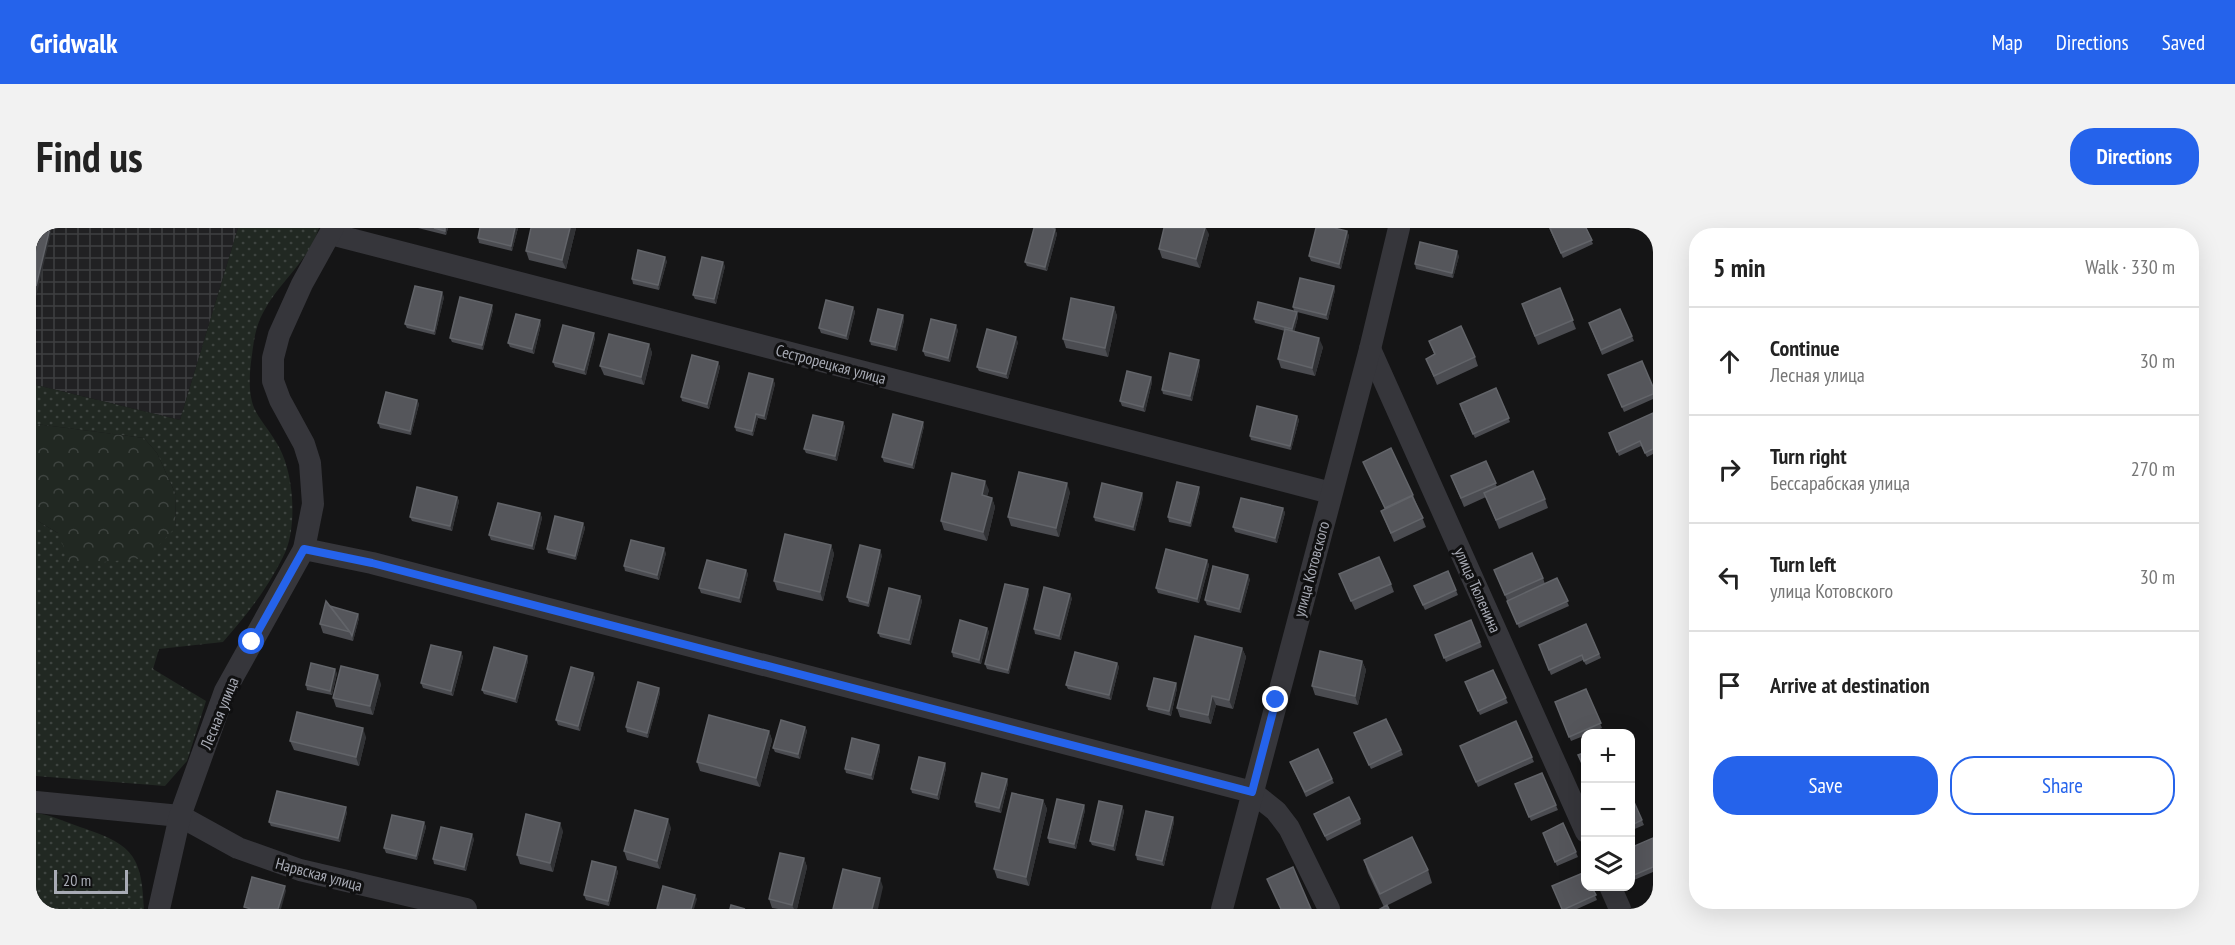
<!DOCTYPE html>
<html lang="en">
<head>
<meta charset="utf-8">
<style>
  :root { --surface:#fff; --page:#f2f2f2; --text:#222; --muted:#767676; --line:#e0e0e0; --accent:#2563eb }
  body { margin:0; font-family:"PT Sans Narrow",sans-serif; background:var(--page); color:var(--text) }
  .controls { position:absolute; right:18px; bottom:18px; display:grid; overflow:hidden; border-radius:12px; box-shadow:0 6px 24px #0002 }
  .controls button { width:54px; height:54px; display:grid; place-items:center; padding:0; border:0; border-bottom:2px solid var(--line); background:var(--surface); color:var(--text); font:30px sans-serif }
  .scale { position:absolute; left:18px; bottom:15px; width:74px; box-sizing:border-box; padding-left:6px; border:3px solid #a8abb5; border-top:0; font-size:16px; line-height:21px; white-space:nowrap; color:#a8abb5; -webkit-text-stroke:4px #101011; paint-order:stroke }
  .stop { position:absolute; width:18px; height:18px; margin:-14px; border:4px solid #2563eb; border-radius:50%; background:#fff }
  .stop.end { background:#2563eb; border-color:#fff; box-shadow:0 2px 6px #0008 }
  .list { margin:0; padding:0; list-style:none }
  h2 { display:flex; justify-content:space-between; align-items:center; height:78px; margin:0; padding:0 24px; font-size:26px }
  h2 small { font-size:20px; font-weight:400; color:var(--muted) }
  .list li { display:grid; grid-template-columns:39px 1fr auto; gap:18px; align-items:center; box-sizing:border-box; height:108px; padding:0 24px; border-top:2px solid var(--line) }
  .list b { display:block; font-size:22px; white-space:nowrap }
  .list p { margin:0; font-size:20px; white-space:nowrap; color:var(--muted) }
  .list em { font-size:20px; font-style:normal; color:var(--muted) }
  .actions { display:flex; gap:12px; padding:18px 24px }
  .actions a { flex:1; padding:14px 0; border:2px solid var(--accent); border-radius:24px; text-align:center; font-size:21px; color:var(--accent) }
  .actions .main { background:var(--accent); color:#fff }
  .icon { flex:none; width:33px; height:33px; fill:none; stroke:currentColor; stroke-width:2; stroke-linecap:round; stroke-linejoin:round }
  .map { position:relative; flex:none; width:1617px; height:681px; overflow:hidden; border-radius:24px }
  header { display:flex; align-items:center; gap:36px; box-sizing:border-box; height:84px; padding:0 30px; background:var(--accent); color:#fff }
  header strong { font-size:28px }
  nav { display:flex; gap:33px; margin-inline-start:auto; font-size:21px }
  .intro { display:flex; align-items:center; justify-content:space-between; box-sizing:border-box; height:144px; padding:0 36px }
  h1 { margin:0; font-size:42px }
  .button { padding:15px 27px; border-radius:24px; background:var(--accent); color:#fff; font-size:21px; font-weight:700 }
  main { display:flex; gap:36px; padding:0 36px }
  aside { flex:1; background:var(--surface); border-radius:24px; box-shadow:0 6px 24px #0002 }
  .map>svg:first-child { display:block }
  .industrial { fill:url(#industrial-grid) }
  .grass { fill:url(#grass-dots) }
  .forest { fill:url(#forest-crowns) }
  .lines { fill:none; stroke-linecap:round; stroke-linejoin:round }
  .street { stroke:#36363b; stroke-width:22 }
  .wall { fill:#4b4c51 }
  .shaded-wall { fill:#313235 }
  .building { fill:#55565b; stroke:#626469; stroke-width:1.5 }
  .route { stroke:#2563eb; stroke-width:8 }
  .labels { text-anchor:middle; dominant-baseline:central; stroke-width:6; stroke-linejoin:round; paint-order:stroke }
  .street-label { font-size:16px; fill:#a8abb5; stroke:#101011 }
</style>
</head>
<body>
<header>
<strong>Gridwalk</strong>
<nav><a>Map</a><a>Directions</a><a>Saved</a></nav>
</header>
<div class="intro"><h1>Find us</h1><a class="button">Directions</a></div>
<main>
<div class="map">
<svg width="1617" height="681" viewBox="0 0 1617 681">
  <defs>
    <pattern id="industrial-grid" width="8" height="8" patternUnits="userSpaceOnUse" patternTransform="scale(1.5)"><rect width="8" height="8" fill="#212123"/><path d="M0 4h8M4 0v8" fill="none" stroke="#3e3f41"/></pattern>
    <pattern id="grass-dots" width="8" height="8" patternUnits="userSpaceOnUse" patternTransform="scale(1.5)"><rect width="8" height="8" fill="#212822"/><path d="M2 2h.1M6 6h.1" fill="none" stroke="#3e4440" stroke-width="1.8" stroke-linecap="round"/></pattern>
    <pattern id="forest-crowns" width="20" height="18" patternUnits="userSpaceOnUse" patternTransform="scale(1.5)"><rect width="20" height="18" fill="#212822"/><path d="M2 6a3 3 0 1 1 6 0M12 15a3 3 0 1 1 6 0" fill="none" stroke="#3e4440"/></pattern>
  </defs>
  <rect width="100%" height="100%" fill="#151516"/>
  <path class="industrial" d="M0 0H202L144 192 0 157Z"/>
  <g class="grass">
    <path d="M202 0H283C273 33 243 54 228 83 220 97 218 111 216 127 213 147 211 172 223 189 229 198 237 208 243 219 258 246 262 301 247 329 232 360 209 389 187 414L123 421 117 441 170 473 151 533 129 558 0 548V292L22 305 139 300 140 267 121 225 108 210 0 196V157L144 192Z"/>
    <path d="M0 585C15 587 30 594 44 599 96 616 106 627 108 681H0Z"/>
  </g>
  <path class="forest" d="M0 196 108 210 121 225 140 267 139 300 111 330 35 337 22 305 0 292Z"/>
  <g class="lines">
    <g class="street">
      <path d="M295 6 1295 265"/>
      <path d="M1334 121 1550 604"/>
      <path d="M268 321 336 335 1216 564 1240 583 1253 600 1293 681"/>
      <path d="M0 574 144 588 202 620 264 642 430 681"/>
      <path d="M1574 658 1584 681"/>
      <path d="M123 681 144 588 189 463 268 321 277 276 274 235 268 216 244 172 237 153V130L243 107 266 56 297 0"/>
      <path d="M1186 681 1334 121 1363 0"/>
    </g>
  </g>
  <g class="wall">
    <path d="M382 0H412L410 7Z"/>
    <path d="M482 0 476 23 443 15 442 10Z"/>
    <path d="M540 0 530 41 493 32 490 23Z"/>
    <path d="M1513 0H1550L1557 16 1527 30Z"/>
    <path d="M1019 1 1021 6 1011 43 991 38 989 34Z"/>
    <path d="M1311 3 1313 8 1305 41 1275 33 1273 28Z"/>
    <path d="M1173 6 1164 40 1126 30 1123 21Z"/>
    <path d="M1423 28 1417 50 1380 41 1379 36Z"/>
    <path d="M631 33 623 62 597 56 596 51Z"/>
    <path d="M689 38 680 76 659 71 657 67Z"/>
    <path d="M1298 58 1299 62 1292 92 1261 84 1262 89 1258 104 1287 119 1279 148 1245 140 1242 131 1249 103 1219 95 1218 91 1258 83 1257 79Z"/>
    <path d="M1524 60 1540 101 1502 117 1486 76Z"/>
    <path d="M408 69 399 107 371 100 369 96Z"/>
    <path d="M817 79 819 84 812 112 785 105 783 100Z"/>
    <path d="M1078 79 1081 88 1072 129 1030 120 1027 111Z"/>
    <path d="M1584 81 1598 113 1566 127 1553 95Z"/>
    <path d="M457 82 447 122 416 114 414 110Z"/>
    <path d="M867 87 868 92 861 123 835 117 834 113Z"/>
    <path d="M505 96 498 126 474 119 472 115Z"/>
    <path d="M922 102 914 134 889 128 887 123Z"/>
    <path d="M559 110 550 147 519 139 517 134Z"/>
    <path d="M1393 113 1439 129 1442 138 1401 157 1390 131 1398 126Z"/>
    <path d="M982 114 972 151 943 143 941 139Z"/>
    <path d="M613 116 616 125 608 157 568 147 564 138Z"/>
    <path d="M682 134 684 139 673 181 646 173 645 169Z"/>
    <path d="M1164 137 1156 173 1127 166 1126 162Z"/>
    <path d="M1572 147 1617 159V171L1588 184Z"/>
    <path d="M1115 149 1116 154 1109 184 1086 178 1084 173Z"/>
    <path d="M737 151 739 156 730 192 722 190 717 208 700 203 699 199Z"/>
    <path d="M1460 160 1474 194 1439 210 1425 181Z"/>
    <path d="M381 172 383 176 375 207 344 200 342 195Z"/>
    <path d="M1617 185V226L1611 229 1605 218 1583 228 1573 205Z"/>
    <path d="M1261 188 1263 192 1255 222 1215 212 1214 208Z"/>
    <path d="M807 194 809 199 801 233 770 225 768 221Z"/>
    <path d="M888 198 878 241 848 234 846 229Z"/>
    <path d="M1450 233 1461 259 1509 271 1512 280 1463 301 1450 269 1428 279 1415 248Z"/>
    <path d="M1327 234 1377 267 1390 299 1358 314 1345 283 1349 281Z"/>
    <path d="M953 262 951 268 956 270 959 279 951 313 908 302 905 293Z"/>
    <path d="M1034 264 1023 309 975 298 972 289Z"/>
    <path d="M1164 264 1155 299 1133 294 1132 289Z"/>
    <path d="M1106 265 1107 270 1099 303 1059 293 1058 289Z"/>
    <path d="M421 269 423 273 416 303 376 293 374 289Z"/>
    <path d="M1247 280 1249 285 1241 315 1199 304 1197 299Z"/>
    <path d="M504 285 506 290 498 322 455 312 453 307Z"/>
    <path d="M547 295 549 300 540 332 512 325 511 321Z"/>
    <path d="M795 317 798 326 787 373 741 362 738 353Z"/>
    <path d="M630 325 623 352 589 343 588 338Z"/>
    <path d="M846 327 833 379 813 374 811 369Z"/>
    <path d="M1171 332 1173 337 1163 375 1122 365 1120 360Z"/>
    <path d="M710 342 712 346 705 375 665 365 663 360Z"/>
    <path d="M1458 342 1507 350 1509 356 1521 350 1533 378 1483 400Z"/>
    <path d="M1412 343 1422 367 1389 382 1380 363Z"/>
    <path d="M1303 346 1355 356 1358 364 1319 382Z"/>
    <path d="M1214 351 1205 385 1171 377 1169 372Z"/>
    <path d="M993 366 973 446 951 441 949 436Z"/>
    <path d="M884 368 886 373 875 417 844 409 842 405Z"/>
    <path d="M1036 370 1025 412 999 406 998 401Z"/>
    <path d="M294 378 322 386 323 390 317 413 287 405 284 396Z"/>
    <path d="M1435 392 1446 419 1410 434 1399 407Z"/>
    <path d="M1550 396 1565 430 1550 437 1547 432 1515 447 1503 417Z"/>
    <path d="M951 400 953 404 945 436 917 429 916 424Z"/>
    <path d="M1206 420 1210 429 1197 481 1180 477 1175 496 1144 489 1141 480Z"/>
    <path d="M425 424 427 429 417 468 387 460 385 455Z"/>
    <path d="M491 428 492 433 481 475 448 466 446 462Z"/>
    <path d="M1326 433 1330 442 1322 477 1279 467 1276 458Z"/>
    <path d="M1081 435 1083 439 1075 472 1032 461 1030 457Z"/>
    <path d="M1457 442 1472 475 1444 487 1431 459Z"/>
    <path d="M301 445 296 467 271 462 270 457Z"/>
    <path d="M557 445 559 450 544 503 522 497 520 492Z"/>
    <path d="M1140 455 1141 460 1135 488 1112 482 1111 478Z"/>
    <path d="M345 456 337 487 300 479 297 470Z"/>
    <path d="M623 460 624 465 612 510 591 504 590 499Z"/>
    <path d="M1550 461 1566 500 1553 506H1550V507L1535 513 1519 474Z"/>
    <path d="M1480 493 1498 534 1442 559 1424 518Z"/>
    <path d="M769 499 771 503 764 531 739 524 737 520Z"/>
    <path d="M733 503 736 512 724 559 664 543 661 534Z"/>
    <path d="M330 509 323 538 258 522 254 513Z"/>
    <path d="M1320 510 1365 522 1367 527 1335 541Z"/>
    <path d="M843 517 844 522 837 552 810 545 809 541Z"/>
    <path d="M1254 534 1296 551 1298 555 1270 569Z"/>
    <path d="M909 535 910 540 903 572 876 565 875 561Z"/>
    <path d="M1506 545 1522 582 1495 593 1479 556Z"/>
    <path d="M971 551 972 555 965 585 940 579 939 574Z"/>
    <path d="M1594 565 1608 597 1594 603Z"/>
    <path d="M1007 572 1011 581 993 658 961 650 958 641Z"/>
    <path d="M1048 577 1049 582 1040 621 1013 615 1012 610Z"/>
    <path d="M1086 578 1088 583 1079 623 1056 617 1054 613Z"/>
    <path d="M311 584 304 614 235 598 233 594Z"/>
    <path d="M1278 586 1324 591 1325 596 1291 613Z"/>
    <path d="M1137 589 1138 594 1128 638 1101 632 1100 627Z"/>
    <path d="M388 594 390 599 381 632 350 625 348 620Z"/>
    <path d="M1527 595 1542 629 1521 638 1507 605Z"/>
    <path d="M635 600 624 641 591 632 588 623Z"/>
    <path d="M527 603 517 644 484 636 481 627Z"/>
    <path d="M1617 610V644L1598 652 1594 644Z"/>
    <path d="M438 611 430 643 398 636 397 631Z"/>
    <path d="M768 630 771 639 761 681H742L736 680 733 671Z"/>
    <path d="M1328 632 1392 642 1396 655 1348 679 1332 645Z"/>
    <path d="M580 639 582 644 573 678 550 672 548 667Z"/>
    <path d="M1555 658 1561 672 1541 681H1525Z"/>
  </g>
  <g class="shaded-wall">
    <path d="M14 0 15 5 0 69V58Z"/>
    <path d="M409 0H412L410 7 409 3Z"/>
    <path d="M479 0H482L476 23 475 18Z"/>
    <path d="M534 0H540L530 41 526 32Z"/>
    <path d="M1169 0H1170L1173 6 1164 40 1160 31Z"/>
    <path d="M1019 1 1021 6 1011 43 1009 39Z"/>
    <path d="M1311 3 1313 8 1305 41 1303 36Z"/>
    <path d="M1421 23 1423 28 1417 50 1416 45Z"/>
    <path d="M629 29 631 33 623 62 622 57Z"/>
    <path d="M687 34 689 38 680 76 678 71Z"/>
    <path d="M1298 58 1299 62 1292 92 1290 87Z"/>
    <path d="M406 64 408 69 399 107 398 103Z"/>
    <path d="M456 77 457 82 447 122 446 117Z"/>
    <path d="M817 79 819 84 812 112 810 108Z"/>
    <path d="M1078 79 1081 88 1072 129 1069 120Z"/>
    <path d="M1261 84 1262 89 1258 105 1256 101Z"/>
    <path d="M867 87 868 92 861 123 859 119Z"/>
    <path d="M504 92 505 96 498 126 496 121Z"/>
    <path d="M920 97 922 102 914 134 912 130Z"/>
    <path d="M558 105 559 110 550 147 548 142Z"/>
    <path d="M980 109 982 114 972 151 970 146Z"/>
    <path d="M1283 110 1287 119 1279 148 1276 140Z"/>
    <path d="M613 116 616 125 608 157 605 149Z"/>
    <path d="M1163 132 1164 137 1156 173 1154 168Z"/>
    <path d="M682 134 684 139 673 181 671 176Z"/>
    <path d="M1115 149 1116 154 1109 184 1107 179Z"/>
    <path d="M737 151 739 156 730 192 728 188Z"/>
    <path d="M381 172 383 176 375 207 374 203Z"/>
    <path d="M720 186 722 190 717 208 716 203Z"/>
    <path d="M1261 188 1263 192 1255 222 1254 218Z"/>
    <path d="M807 194 809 199 801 233 799 228Z"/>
    <path d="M887 194 888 198 878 241 876 237Z"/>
    <path d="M949 253 953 262 949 276 946 267Z"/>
    <path d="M1031 255 1034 264 1023 309 1020 300Z"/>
    <path d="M1163 259 1164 264 1155 299 1154 295Z"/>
    <path d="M1106 265 1107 270 1099 303 1097 299Z"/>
    <path d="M421 269 423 273 416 303 414 298Z"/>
    <path d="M956 270 959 279 951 313 947 304Z"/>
    <path d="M1247 280 1249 285 1241 315 1239 310Z"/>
    <path d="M504 285 506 290 498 322 496 318Z"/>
    <path d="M547 295 549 300 540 332 539 328Z"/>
    <path d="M795 317 798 326 787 373 784 364Z"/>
    <path d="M628 320 630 325 623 352 621 347Z"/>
    <path d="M844 322 846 327 833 379 832 375Z"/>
    <path d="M1171 332 1173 337 1163 375 1161 371Z"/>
    <path d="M710 342 712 346 705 375 703 370Z"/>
    <path d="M1212 347 1214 351 1205 385 1203 381Z"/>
    <path d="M992 361 993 366 973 446 972 442Z"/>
    <path d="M1034 366 1036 370 1025 412 1023 408Z"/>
    <path d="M884 368 886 373 875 417 873 412Z"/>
    <path d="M322 386 323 390 317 413 316 408Z"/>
    <path d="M951 400 953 404 945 436 943 432Z"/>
    <path d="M1206 420 1210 429 1197 481 1193 472Z"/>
    <path d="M425 424 427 429 417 468 415 463Z"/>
    <path d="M491 428 492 433 481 475 479 471Z"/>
    <path d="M1326 433 1330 442 1322 477 1319 468Z"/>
    <path d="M1081 435 1083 439 1075 472 1073 467Z"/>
    <path d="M299 441 301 445 296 467 294 463Z"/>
    <path d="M557 445 559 450 544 503 542 498Z"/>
    <path d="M342 447 345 456 337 487 334 478Z"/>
    <path d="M1140 455 1141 460 1135 488 1133 483Z"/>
    <path d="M623 460 624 465 612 510 611 505Z"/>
    <path d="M1176 468 1180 477 1175 496 1172 487Z"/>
    <path d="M769 499 771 503 764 531 762 526Z"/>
    <path d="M327 500 330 509 323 538 320 529Z"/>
    <path d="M733 503 736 512 724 559 720 550Z"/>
    <path d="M843 517 844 522 837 552 835 547Z"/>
    <path d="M909 535 910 540 903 572 901 567Z"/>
    <path d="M971 551 972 555 965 585 963 580Z"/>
    <path d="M1007 572 1011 581 993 658 990 649Z"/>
    <path d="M1048 577 1049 582 1040 621 1038 616Z"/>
    <path d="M1086 578 1088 583 1079 623 1077 618Z"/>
    <path d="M310 579 311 584 304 614 302 610Z"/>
    <path d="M1137 589 1138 594 1128 638 1126 633Z"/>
    <path d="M632 591 635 600 624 641 621 633Z"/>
    <path d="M388 594 390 599 381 632 380 628Z"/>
    <path d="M524 595 527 603 517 644 514 635Z"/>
    <path d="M436 606 438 611 430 643 428 639Z"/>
    <path d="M768 630 771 639 761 681H758L756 677Z"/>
    <path d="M580 639 582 644 573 678 572 673Z"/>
    <path d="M844 650 847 659 842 681H836Z"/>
    <path d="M249 658 250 663 245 681H242Z"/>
    <path d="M659 667 661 671 658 681H655Z"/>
  </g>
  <g class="building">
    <path d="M0 0H14L0 58Z"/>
    <path d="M398 0H409V3Z"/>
    <path d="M444 0H479L475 18 442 10Z"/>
    <path d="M495 0H534L526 32 490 23Z"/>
    <path d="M998 0H1015L1019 1 1009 39 989 34Z"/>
    <path d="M1128 0H1169L1160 31 1123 21Z"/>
    <path d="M1280 0H1298L1311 3 1303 36 1273 28Z"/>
    <path d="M1514 0H1550L1556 12 1525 25Z"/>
    <path d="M1384 14 1421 23 1416 45 1379 36Z"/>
    <path d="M602 22 629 29 622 57 596 51Z"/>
    <path d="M666 29 687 34 678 71 657 67Z"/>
    <path d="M1264 50 1298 58 1290 87 1257 79Z"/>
    <path d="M379 58 406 64 398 103 369 96Z"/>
    <path d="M1524 60 1537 92 1499 108 1486 76Z"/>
    <path d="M424 69 456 77 446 117 414 110Z"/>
    <path d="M1035 70 1078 79 1069 120 1027 111Z"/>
    <path d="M790 72 817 79 810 108 783 100Z"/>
    <path d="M1222 74 1261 84 1256 101 1218 91Z"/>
    <path d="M842 81 867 87 859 119 834 113Z"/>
    <path d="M1584 81 1596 108 1565 122 1553 95Z"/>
    <path d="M480 86 504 92 496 121 472 115Z"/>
    <path d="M895 91 920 97 912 130 887 123Z"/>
    <path d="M527 97 558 105 548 142 517 134Z"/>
    <path d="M1425 98 1439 129 1398 148 1390 131 1399 126 1393 113Z"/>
    <path d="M951 101 980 109 970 146 941 139Z"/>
    <path d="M1249 101 1283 110 1276 140 1242 131Z"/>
    <path d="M573 106 613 116 605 149 564 138Z"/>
    <path d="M1134 125 1163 132 1154 168 1126 162Z"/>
    <path d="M656 127 682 134 671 176 645 169Z"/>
    <path d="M1606 133 1617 159V166L1586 179 1572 147Z"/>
    <path d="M1091 143 1115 149 1107 179 1084 173Z"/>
    <path d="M713 145 737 151 728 188 720 186 716 203 699 199Z"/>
    <path d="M1460 160 1473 190 1437 206 1424 176Z"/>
    <path d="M350 164 381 172 374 203 342 195Z"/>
    <path d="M1221 178 1261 188 1254 218 1214 208Z"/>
    <path d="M1617 185V221L1609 225 1604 213 1581 224 1573 205Z"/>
    <path d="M857 186 887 194 876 237 846 229Z"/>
    <path d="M777 187 807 194 799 228 768 221Z"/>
    <path d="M1355 220 1377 267 1349 280 1327 234Z"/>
    <path d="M1450 233 1460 255 1425 270 1415 248Z"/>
    <path d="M1497 243 1509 271 1460 292 1448 265Z"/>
    <path d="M983 244 1031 255 1020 300 972 289Z"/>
    <path d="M916 245 949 253 946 267 956 270 947 304 905 293Z"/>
    <path d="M1141 254 1163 259 1154 295 1132 289Z"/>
    <path d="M1066 255 1106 265 1097 299 1058 289Z"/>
    <path d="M381 259 421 269 414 298 374 289Z"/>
    <path d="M1376 268 1387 290 1355 305 1345 283Z"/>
    <path d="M1205 270 1247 280 1239 310 1197 299Z"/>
    <path d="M462 275 504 285 496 318 453 307Z"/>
    <path d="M519 288 547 295 539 328 511 321Z"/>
    <path d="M749 306 795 317 784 364 738 353Z"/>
    <path d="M595 312 628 320 621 347 588 338Z"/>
    <path d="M824 317 844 322 832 375 811 369Z"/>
    <path d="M1130 321 1171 332 1161 371 1120 360Z"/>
    <path d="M1496 325 1507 350 1469 367 1458 342Z"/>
    <path d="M1343 329 1355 356 1315 373 1303 346Z"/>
    <path d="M671 332 710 342 703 370 663 360Z"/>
    <path d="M1177 338 1212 347 1203 381 1169 372Z"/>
    <path d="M1412 343 1420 362 1387 377 1378 358Z"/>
    <path d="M1521 350 1532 373 1481 396 1471 373Z"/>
    <path d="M969 356 992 361 972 442 949 436Z"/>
    <path d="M1008 359 1034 366 1023 408 998 401Z"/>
    <path d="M853 360 884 368 873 412 842 405Z"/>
    <path d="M290 373 314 404 284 396Z"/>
    <path d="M294 378 322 386 316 408 314 404Z"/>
    <path d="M924 392 951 400 943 432 916 424Z"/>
    <path d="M1435 392 1444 414 1408 430 1399 407Z"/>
    <path d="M1550 396 1563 426 1548 433 1546 427 1513 442 1503 417Z"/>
    <path d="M1159 408 1206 420 1193 472 1176 468 1172 487 1141 480Z"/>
    <path d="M395 417 425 424 415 463 385 455Z"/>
    <path d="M458 419 491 428 479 471 446 462Z"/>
    <path d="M1284 423 1326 433 1319 468 1276 458Z"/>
    <path d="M1039 424 1081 435 1073 467 1030 457Z"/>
    <path d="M275 435 299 441 294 463 270 457Z"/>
    <path d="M305 438 342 447 334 478 297 470Z"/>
    <path d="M535 439 557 445 542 498 520 492Z"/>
    <path d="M1457 442 1470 470 1442 483 1429 454Z"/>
    <path d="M1118 450 1140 455 1133 483 1111 478Z"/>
    <path d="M602 454 623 460 611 505 590 499Z"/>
    <path d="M1550 461 1565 495 1533 509 1519 474Z"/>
    <path d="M261 484 327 500 320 529 254 513Z"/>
    <path d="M673 487 733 503 720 550 661 534Z"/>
    <path d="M1350 491 1365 522 1333 537 1318 505Z"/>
    <path d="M745 492 769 499 762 526 737 520Z"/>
    <path d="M1480 493 1496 529 1440 554 1424 518Z"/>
    <path d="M816 510 843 517 835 547 809 541Z"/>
    <path d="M1282 521 1296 551 1269 564 1254 534Z"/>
    <path d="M1550 524V544L1542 527Z"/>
    <path d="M883 529 909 535 901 567 875 561Z"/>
    <path d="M946 545 971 551 963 580 939 574Z"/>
    <path d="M1506 545 1520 577 1493 589 1479 556Z"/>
    <path d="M241 563 310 579 302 610 233 594Z"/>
    <path d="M976 565 1007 572 990 649 958 641Z"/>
    <path d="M1594 565 1606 592 1594 598Z"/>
    <path d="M1313 569 1324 591 1289 608 1278 586Z"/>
    <path d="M1021 571 1048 577 1038 616 1012 610Z"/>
    <path d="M1063 573 1086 578 1077 618 1054 613Z"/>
    <path d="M599 582 632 591 621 633 588 623Z"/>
    <path d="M1110 583 1137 589 1126 633 1100 627Z"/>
    <path d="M490 586 524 595 514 635 481 627Z"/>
    <path d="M356 587 388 594 380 628 348 620Z"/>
    <path d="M1527 595 1540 624 1519 634 1507 605Z"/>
    <path d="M405 599 436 606 428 639 397 631Z"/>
    <path d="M1376 609 1392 642 1344 666 1328 632Z"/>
    <path d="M1617 610V639L1596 648 1594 643V620Z"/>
    <path d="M744 625 768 630 756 677 733 671Z"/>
    <path d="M556 633 580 639 572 673 548 667Z"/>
    <path d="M1257 639 1275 681H1245L1231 651Z"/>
    <path d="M807 641 844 650 836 681H797Z"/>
    <path d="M1549 644 1550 658H1555L1560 667 1529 681H1526L1516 658Z"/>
    <path d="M216 649 249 658 242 681H215L208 679Z"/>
    <path d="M627 658 659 667 655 681H621Z"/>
    <path d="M695 677 709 681H694Z"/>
    <path d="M1351 677 1353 681H1344Z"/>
  </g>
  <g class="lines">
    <path class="route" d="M216 414 268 321 336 335 1216 564 1240 472"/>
  </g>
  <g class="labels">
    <g class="street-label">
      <text transform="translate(795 136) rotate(15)">Сестрорецкая улица</text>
      <text transform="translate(1275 341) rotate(-75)">улица Котовского</text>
      <text transform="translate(1442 362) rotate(66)">улица Тюленина</text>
      <text transform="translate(183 485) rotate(-68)">Лесная улица</text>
      <text transform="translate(283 646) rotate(15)">Нарвская улица</text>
    </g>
  </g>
</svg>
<div class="controls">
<button>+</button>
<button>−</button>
<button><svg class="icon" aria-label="layers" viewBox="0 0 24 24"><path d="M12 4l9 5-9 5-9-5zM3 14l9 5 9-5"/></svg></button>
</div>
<div class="scale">20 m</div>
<div class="stop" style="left:216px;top:414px"></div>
<div class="stop end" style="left:1240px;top:472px"></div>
</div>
<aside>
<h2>5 min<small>Walk · 330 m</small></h2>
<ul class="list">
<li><svg class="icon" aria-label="ahead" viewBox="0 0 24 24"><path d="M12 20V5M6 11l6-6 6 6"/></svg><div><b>Continue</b><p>Лесная улица</p></div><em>30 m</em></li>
<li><svg class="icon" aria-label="right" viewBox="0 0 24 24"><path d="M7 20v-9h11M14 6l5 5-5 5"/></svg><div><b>Turn right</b><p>Бессарабская улица</p></div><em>270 m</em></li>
<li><svg class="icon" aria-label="left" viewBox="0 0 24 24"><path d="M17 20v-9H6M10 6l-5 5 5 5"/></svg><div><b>Turn left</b><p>улица Котовского</p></div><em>30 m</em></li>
<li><svg class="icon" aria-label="arrive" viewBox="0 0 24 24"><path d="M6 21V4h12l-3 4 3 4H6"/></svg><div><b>Arrive at destination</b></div></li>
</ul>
<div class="actions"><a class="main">Save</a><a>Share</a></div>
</aside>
</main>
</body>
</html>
